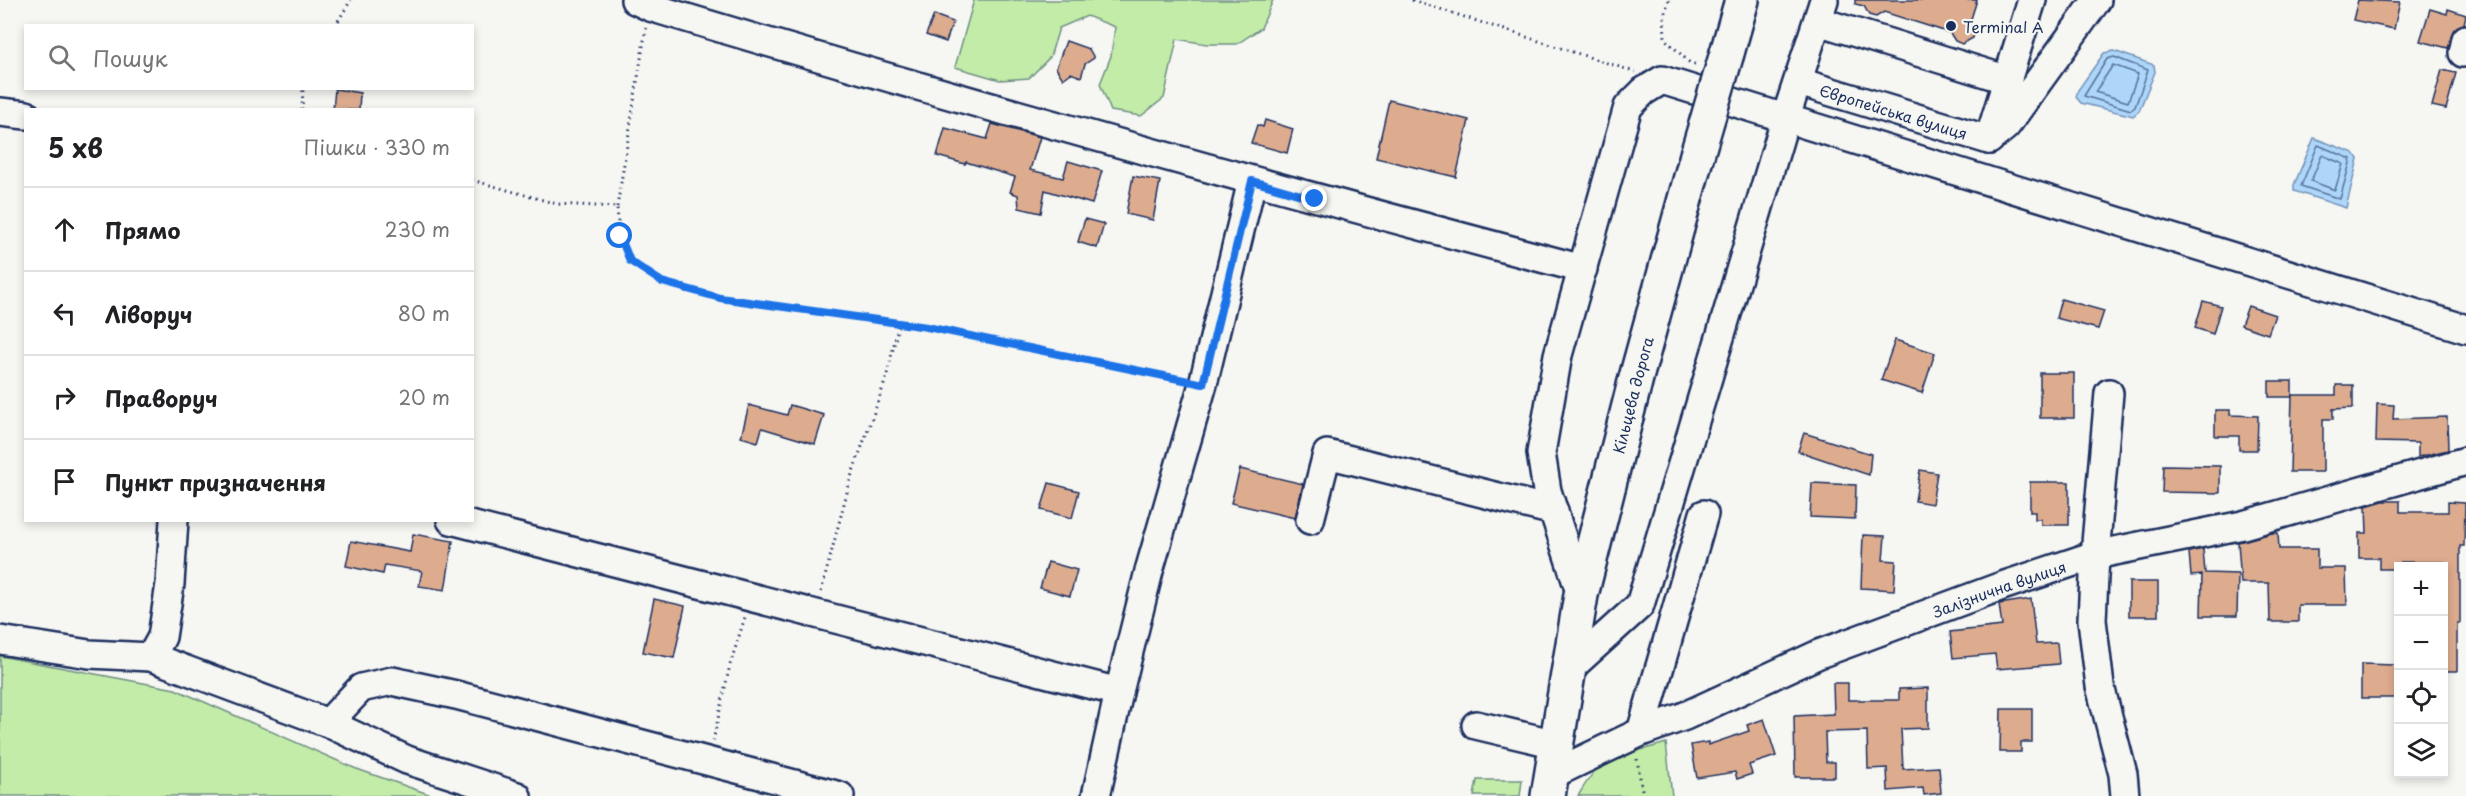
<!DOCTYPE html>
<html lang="uk">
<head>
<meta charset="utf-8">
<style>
  :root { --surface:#fff; --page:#f6f6f6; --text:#202124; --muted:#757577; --line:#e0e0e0 }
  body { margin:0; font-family:"Playpen Sans",sans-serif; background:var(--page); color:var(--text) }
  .controls { position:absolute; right:18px; bottom:18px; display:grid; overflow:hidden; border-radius:0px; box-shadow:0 3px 9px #0003 }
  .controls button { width:54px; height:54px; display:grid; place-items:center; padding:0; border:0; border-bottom:2px solid var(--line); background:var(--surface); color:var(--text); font:30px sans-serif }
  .stop { position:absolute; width:18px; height:18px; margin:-14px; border:4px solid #1a73e8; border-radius:50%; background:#fff }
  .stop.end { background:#1a73e8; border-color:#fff; box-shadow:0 2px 6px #0008 }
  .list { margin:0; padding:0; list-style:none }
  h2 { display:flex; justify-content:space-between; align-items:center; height:78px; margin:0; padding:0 24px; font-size:26px }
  h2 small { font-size:20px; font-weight:400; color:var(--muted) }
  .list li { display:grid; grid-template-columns:39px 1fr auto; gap:18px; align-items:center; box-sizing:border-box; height:84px; padding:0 24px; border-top:2px solid var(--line) }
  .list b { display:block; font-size:22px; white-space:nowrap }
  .list em { font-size:20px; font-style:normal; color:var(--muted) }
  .icon { flex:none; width:33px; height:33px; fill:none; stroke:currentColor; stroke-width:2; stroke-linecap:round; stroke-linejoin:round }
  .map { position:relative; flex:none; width:2466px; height:796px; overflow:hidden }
  .search { position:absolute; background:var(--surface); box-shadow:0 3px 9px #0003; left:24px; top:24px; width:450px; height:66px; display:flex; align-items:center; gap:15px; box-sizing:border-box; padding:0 21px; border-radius:0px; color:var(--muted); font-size:22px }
  .panel { position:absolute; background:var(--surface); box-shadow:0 3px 9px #0003; left:24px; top:108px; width:450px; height:414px; border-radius:0px }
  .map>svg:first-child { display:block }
  .green { fill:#c3eca8; stroke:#6f8e83; stroke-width:1.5 }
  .water { fill:#add6f8; stroke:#7393ba; stroke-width:1.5 }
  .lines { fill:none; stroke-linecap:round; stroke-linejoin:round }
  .shore { stroke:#55729c; stroke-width:1.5 }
  .building { fill:#ddac8f; stroke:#1b2f5e; stroke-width:1.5 }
  .minor-casing { stroke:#1b2f5e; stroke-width:32 }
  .highway-casing { stroke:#1b2f5e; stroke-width:38 }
  .path { stroke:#1b2f5e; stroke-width:3; stroke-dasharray:1.5 4.5; stroke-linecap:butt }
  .minor { stroke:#f6f6f2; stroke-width:27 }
  .highway { stroke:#f6f6f2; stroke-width:33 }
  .highway-bridge-casing { stroke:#1b2f5e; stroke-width:38; stroke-linecap:butt }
  .highway-bridge { stroke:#f6f6f2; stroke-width:33 }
  .route { stroke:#1a73e8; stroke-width:8 }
  .poi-dot { fill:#1b2f5e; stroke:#f6f6f2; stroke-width:2 }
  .labels { text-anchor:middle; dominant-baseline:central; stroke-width:4.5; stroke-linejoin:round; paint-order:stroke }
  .poi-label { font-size:15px; fill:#1b2f5e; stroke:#f6f6f2; text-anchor:start }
  .street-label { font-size:15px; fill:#1b2f5e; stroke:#f6f6f2 }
</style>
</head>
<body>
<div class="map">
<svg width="2466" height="796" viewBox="0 0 2466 796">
  <rect width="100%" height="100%" fill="#f6f6f2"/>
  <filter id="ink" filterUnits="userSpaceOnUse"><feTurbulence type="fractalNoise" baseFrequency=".0167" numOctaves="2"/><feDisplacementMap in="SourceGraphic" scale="12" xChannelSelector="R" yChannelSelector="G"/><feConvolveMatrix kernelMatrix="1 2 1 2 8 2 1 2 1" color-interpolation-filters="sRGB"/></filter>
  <g filter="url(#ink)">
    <g class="green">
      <path d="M974 0H1273L1261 28 1237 44H1207L1177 39 1164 98 1141 116 1111 111 1100 84 1111 56 1115 27 1087 16 1059 28 1050 57 1029 78 1000 80 955 67Z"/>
      <path d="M0 656 175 689 354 768 434 796H0Z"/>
      <path d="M1666 743 1672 796H1578C1584 786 1592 772 1601 765 1617 754 1648 749 1666 743Z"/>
      <path d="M1477 780H1522L1520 796H1474Z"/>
    </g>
    <g class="water">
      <path d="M2114 51 2154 65 2155 72 2139 111 2133 116 2081 103 2076 97 2078 90 2104 53Z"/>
      <path d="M2314 138 2354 153 2358 159 2346 208 2294 191V185Z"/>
    </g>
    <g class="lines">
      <g class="shore">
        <path d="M2114 57 2148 70 2135 107 2131 110 2084 96 2107 59Z"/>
        <path d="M2113 65 2138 74 2128 102 2095 92Z"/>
        <path d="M2318 145 2351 159 2340 199 2301 186Z"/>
        <path d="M2322 155 2343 164 2335 190 2311 181Z"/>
      </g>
    </g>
    <g class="building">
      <path d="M1855 0H1977L1970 22 1975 31 1973 38 1962 44 1955 41 1950 33 1884 12 1876 17 1869 15 1864 6 1855 4Z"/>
      <path d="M2358 0 2400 2 2394 29 2353 20Z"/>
      <path d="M2430 9 2447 14 2448 9 2466 15 2464 24 2454 29 2448 48 2420 41Z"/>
      <path d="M934 15 953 22 946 42 926 35Z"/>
      <path d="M1066 41 1089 49 1094 58 1085 64 1081 77 1071 73 1063 79 1056 68Z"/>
      <path d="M2442 70 2456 73 2446 109 2432 106Z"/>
      <path d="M335 89 360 93 359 110H333Z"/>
      <path d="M1389 100 1469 120 1456 177 1376 158Z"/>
      <path d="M1265 120 1293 129 1287 153 1251 143 1257 125 1263 127Z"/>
      <path d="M992 124 1040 137 1030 170 1063 178 1068 161 1102 171 1092 204 1045 190 1041 213 1019 208 1018 195 1010 192 1015 177 966 162 965 164 937 156 945 128 987 139Z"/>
      <path d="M1133 176 1160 181 1153 220 1126 214Z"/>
      <path d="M1085 219 1104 224 1097 248 1078 242Z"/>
      <path d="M2061 299 2104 311 2098 329 2056 318Z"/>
      <path d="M2203 301 2221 306 2213 334 2195 328Z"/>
      <path d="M2248 306 2275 315 2268 334 2241 325Z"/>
      <path d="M1895 340 1935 353 1922 393 1881 380Z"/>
      <rect x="2040" y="373" width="34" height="45"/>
      <rect x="2269" y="381" width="23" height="16"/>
      <path d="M2336 385H2353V408L2333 409V419H2323V472H2290L2292 395H2336Z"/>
      <path d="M2377 404 2394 405 2393 419 2447 417 2448 450 2418 457V443L2376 442Z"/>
      <path d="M749 405 787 415 790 405 824 415 815 444 762 428 758 442 741 437Z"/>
      <path d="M2215 410H2230V415L2258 416 2257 450H2239V436H2215Z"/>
      <path d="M1804 433 1871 454 1869 475 1798 451Z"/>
      <path d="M2163 465 2220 466V493L2162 492Z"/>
      <path d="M1240 469 1303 484 1295 518 1231 503Z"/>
      <path d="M1920 470 1937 473 1932 504 1915 501Z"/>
      <path d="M2030 482H2069V525H2041V519H2035V512H2030Z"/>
      <path d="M1049 483 1079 491 1072 518 1041 510Z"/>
      <path d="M1812 483 1856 485 1855 519 1810 517Z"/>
      <path d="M2383 501H2400V512H2448V502L2465 503 2464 546H2460V623H2457V671H2444V562H2401V567L2398 569H2379V558H2359V533H2367L2366 506Z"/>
      <path d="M2272 533H2278L2279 549H2317V568H2346L2347 605H2298V622H2270L2269 583H2241L2238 542Z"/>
      <path d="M413 534 453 541 445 590 419 586 422 571 385 565 383 574 346 566 351 541 410 552Z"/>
      <path d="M1863 535 1885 536 1883 560 1896 561 1894 590 1861 588Z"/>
      <path d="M2203 549 2205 573 2238 574 2237 616H2201L2202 575 2191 576 2189 552Z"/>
      <path d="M1048 562 1077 570 1070 596 1040 588Z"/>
      <rect x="2129" y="582" width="29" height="34"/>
      <path d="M654 599 685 606 674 658 643 652Z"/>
      <path d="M2031 599 2036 644 2057 643 2059 664 1997 669 1995 654 1953 658 1950 632 2002 626 1999 604Z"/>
      <path d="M2361 664 2396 665V698H2361Z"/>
      <path d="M1833 683H1848V700H1899V689L1928 688V728L1901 729 1903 769 1939 767 1941 793 1924 795 1923 788 1888 791 1887 768 1868 769 1867 731 1825 732 1826 762H1835V777H1795L1794 716 1834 714Z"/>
      <path d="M2001 709H2032V742H2021V752H2000Z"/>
      <path d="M1764 719 1776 756 1749 765 1752 774 1737 779 1735 772 1697 778 1691 745 1708 742V745L1749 731 1747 725Z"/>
    </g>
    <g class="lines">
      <defs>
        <g id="minor">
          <path d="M635 0 650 7C959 100 1270 187 1583 269"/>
          <path d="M1818 21 2008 80"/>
          <path d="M2463 53 2466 39"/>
          <path id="s1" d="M1799 82 1989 140"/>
          <path d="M0 112 26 115"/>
          <path d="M1990 136 2032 0"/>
          <path d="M1989 140 2006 126 2097 0"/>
          <path d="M2109 393 2095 555 2092 620 2100 686 2123 774 2125 796"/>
          <path d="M451 520 1119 692"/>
          <path d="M1310 520 1327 454 1554 511"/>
          <path d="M1581 595 1547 491 1541 453 1558 355 1628 107 1644 91 1662 80 2466 329"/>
          <path d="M0 640 89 654 151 657 162 637 170 584 174 520"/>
          <path d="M151 657 328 723 407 760 517 796"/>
          <path d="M1568 670 1640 605 1785 120 1824 0"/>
          <path d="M328 723 361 688 392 681 456 695 840 796"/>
          <path d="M1476 725 1556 744"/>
          <path d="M1641 732 1704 514"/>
          <path id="s2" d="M1551 775 1641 732 1685 716 1819 654 2002 586 2095 555 2243 525 2466 461"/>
          <path d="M1096 796 1119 692 1149 571 1203 384 1252 181"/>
        </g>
        <g id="highway">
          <path d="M1727 53 1742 0"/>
          <path id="s3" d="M1548 796 1581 595 1636 378 1697 155"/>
        </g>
      </defs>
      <use href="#minor" class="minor-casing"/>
      <use href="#highway" class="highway-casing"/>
      <g class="path">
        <path d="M1412 0 1635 72"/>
        <path d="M1669 0 1664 15 1665 39 1690 63 1698 65"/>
        <path d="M335 26 351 0"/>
        <path d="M302 110 303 88"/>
        <path d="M472 180 557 204 617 207 619 236 630 261 662 283 720 298 927 327 1181 379"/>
        <path d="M617 207 646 28"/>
        <path d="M821 592 851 477 886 379 899 323"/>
        <path d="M713 741 730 665 745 617"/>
        <path d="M1637 759 1643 796"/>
      </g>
      <use href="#minor" class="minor"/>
      <use href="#highway" class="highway"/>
      <defs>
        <path id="highway-bridge" d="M1697 155 1727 53"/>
      </defs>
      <use href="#highway-bridge" class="highway-bridge-casing"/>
      <use href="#highway-bridge" class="highway-bridge"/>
    </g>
  </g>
  <g class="lines" filter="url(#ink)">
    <path class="route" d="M620 236 630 261 662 282 720 298 927 327 1203 384 1252 181 1315 199"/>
  </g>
  <circle class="poi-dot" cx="1951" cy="26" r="6"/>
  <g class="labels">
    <g class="poi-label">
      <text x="1963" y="26">Terminal A</text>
    </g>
    <g class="street-label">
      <text stroke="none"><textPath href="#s1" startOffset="99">Європейська вулиця</textPath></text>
      <text stroke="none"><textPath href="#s3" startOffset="410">Кільцева дорога</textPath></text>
      <text stroke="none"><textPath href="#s2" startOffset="486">Залізнична вулиця</textPath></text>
    </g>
  </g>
</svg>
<div class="controls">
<button>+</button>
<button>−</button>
<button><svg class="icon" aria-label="locate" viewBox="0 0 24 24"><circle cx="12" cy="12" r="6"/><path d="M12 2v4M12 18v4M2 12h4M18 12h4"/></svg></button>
<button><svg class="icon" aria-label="layers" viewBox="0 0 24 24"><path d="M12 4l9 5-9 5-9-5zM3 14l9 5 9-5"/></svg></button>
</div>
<div class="stop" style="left:620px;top:236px"></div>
<div class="stop end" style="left:1315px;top:199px"></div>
<div class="search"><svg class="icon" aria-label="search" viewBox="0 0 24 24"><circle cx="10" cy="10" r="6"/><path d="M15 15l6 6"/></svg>Пошук</div>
<section class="panel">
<h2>5 хв<small>Пішки · 330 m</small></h2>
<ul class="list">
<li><svg class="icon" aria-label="ahead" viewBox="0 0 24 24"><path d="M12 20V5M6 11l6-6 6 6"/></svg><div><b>Прямо</b></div><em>230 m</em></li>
<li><svg class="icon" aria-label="left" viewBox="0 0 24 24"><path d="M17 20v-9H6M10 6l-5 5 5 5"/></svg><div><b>Ліворуч</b></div><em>80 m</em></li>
<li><svg class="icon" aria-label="right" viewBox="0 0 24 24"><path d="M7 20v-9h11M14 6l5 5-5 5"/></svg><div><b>Праворуч</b></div><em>20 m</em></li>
<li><svg class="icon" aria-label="arrive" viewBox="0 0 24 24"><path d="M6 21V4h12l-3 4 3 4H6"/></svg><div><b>Пункт призначення</b></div></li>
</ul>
</section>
</div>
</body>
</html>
